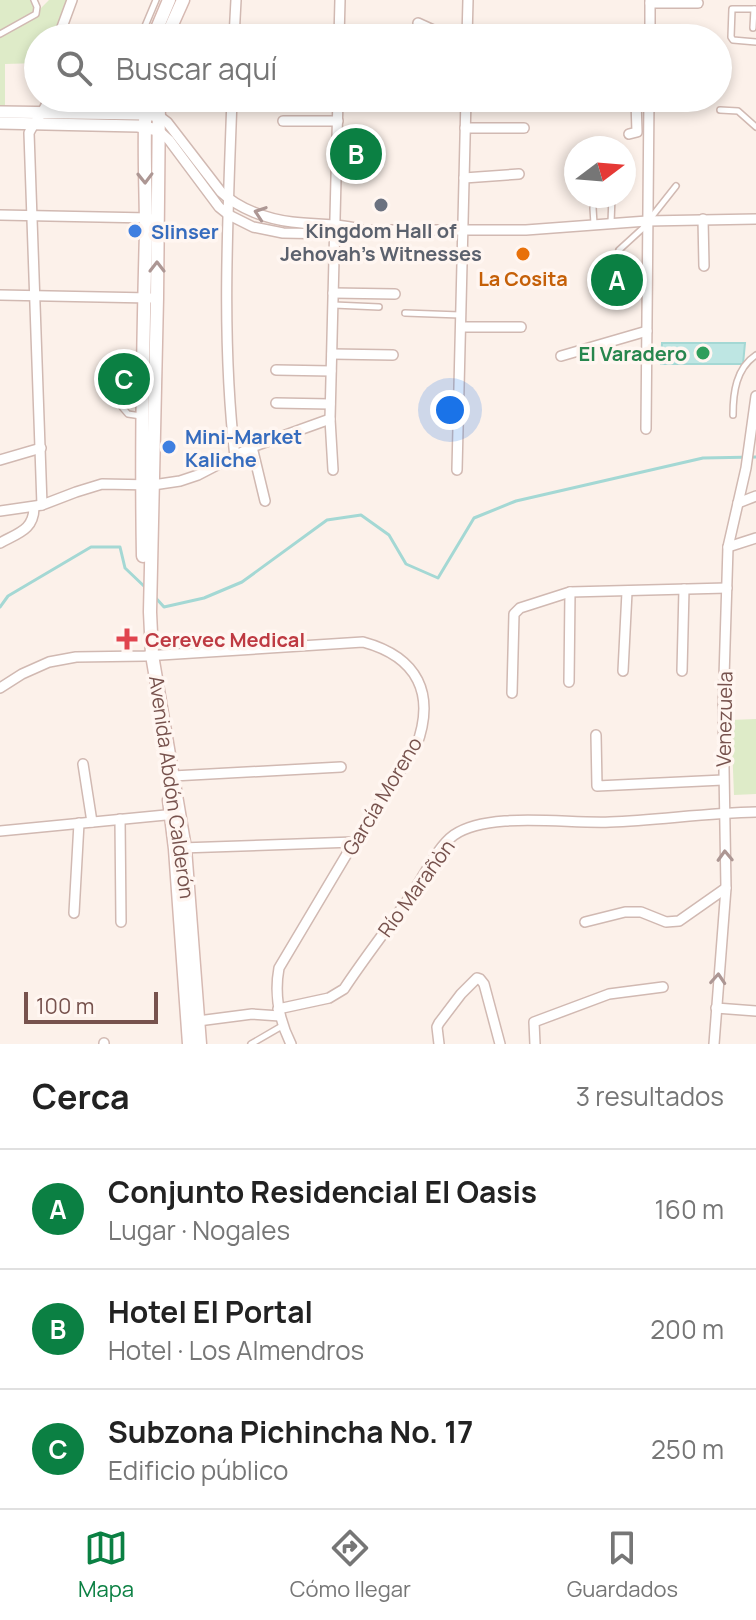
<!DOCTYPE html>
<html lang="es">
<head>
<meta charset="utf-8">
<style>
  :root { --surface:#fff; --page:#f6f6f6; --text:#222; --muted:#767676; --line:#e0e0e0; --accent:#0b8043 }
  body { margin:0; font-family:Manrope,sans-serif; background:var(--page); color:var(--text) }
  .compass { position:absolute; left:564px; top:136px; width:72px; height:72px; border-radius:50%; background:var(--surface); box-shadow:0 4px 12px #0003; rotate:74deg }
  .scale { position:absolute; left:24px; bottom:20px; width:134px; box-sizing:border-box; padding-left:8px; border:4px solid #77524d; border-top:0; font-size:22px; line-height:28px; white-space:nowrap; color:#77524d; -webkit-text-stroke:6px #fff6f1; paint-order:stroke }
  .you { position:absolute; left:450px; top:410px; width:28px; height:28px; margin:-20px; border:6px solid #fff; border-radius:50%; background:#1a73e8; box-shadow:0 0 0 12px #1a73e833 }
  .badge { display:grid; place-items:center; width:52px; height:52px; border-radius:50%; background:var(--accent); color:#fff; font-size:26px; font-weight:700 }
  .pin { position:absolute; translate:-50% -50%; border:4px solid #fff; box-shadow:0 2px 8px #0006 }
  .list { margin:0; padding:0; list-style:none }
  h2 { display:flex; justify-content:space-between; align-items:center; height:104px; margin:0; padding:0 32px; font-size:34px }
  h2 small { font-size:26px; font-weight:400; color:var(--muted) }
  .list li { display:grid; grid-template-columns:52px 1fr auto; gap:24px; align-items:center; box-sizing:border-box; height:120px; padding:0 32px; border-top:2px solid var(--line) }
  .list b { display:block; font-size:30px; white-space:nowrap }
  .list p { margin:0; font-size:26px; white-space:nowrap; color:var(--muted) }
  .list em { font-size:26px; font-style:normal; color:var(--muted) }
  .icon { flex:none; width:44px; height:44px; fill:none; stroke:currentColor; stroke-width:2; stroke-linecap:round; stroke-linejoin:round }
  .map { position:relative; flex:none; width:756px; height:1044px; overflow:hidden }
  .search { position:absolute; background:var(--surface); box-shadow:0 4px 12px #0003; left:24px; right:24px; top:24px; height:88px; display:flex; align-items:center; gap:20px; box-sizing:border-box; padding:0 28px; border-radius:44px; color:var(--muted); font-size:30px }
  .sheet { height:464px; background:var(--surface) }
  nav { display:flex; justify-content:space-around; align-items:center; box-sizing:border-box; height:112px; border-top:2px solid var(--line); background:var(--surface); font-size:22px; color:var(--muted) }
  nav a { display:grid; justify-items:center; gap:4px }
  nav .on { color:var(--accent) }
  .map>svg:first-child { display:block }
  .green { fill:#deebc8 }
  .water { fill:#bee6e3; stroke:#a4d8d4; stroke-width:2 }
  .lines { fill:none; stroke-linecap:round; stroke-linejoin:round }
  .stream { stroke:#a4d8d4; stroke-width:3 }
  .service-casing { stroke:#d1b9b2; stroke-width:8 }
  .minor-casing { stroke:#d1b9b2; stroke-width:12 }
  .tertiary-casing { stroke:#d1b9b2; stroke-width:14 }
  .secondary-casing { stroke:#d6b9b2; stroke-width:15 }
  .service { stroke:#fff; stroke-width:5 }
  .minor { stroke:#fff; stroke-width:9 }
  .tertiary { stroke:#fff; stroke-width:11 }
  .secondary { stroke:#fff; stroke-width:12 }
  .oneway { stroke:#ad9794 }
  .worship-dot { fill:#6b7280; stroke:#fff6f1; stroke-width:3 }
  .shop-dot { fill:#3f7fe0; stroke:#fff6f1; stroke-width:3 }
  .food-dot { fill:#e8710a; stroke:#fff6f1; stroke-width:3 }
  .leisure-dot { fill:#2e9e5b; stroke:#fff6f1; stroke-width:3 }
  .health-dot { fill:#e0444e; stroke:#fff6f1; stroke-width:3 }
  .labels { text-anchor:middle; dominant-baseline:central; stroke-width:7; stroke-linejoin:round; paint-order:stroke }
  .worship-label { font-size:20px; font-weight:bold; fill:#5b616d; stroke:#fff6f1 }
  .shop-label { font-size:20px; font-weight:bold; fill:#366cbe; stroke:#fff6f1; text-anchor:start }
  .food-label { font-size:20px; font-weight:bold; fill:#c56008; stroke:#fff6f1 }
  .leisure-label { font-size:20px; font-weight:bold; fill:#27864d; stroke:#fff6f1; text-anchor:end }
  .health-label { font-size:20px; font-weight:bold; fill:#be3a42; stroke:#fff6f1; text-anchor:start }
  .street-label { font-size:20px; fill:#77524d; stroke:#fff6f1 }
</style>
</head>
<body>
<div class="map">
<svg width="756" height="1044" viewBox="0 0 756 1044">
  <rect width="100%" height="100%" fill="#fcf1ea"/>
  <g class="green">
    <path d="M0 0H30L36 13 49 0H68L56 38H38V63L5 64V107L0 106Z"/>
    <path d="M756 719V794L734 795 731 720Z"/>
  </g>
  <path class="water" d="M662 343H745L743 364H661Z"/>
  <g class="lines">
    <g class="stream">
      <path d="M154 596 164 607 204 598 242 582 327 520 361 515 389 535 406 564 438 578 474 518 516 501 703 458 756 457"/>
      <path d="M0 607 8 596 91 547H120L125 568 146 588"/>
    </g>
    <defs>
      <g id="service">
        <path d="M756 9H732L731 37 733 40 756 42"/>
        <path d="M753 28 754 9"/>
        <path d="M0 34 36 14 37 7 34 0"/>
        <path d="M140 38 156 0"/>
        <path d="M720 110 738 111 756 127"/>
        <path d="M593 208 594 224"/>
        <path d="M611 223 612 196"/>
        <path d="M619 250 642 229 676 186"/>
        <path d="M334 305 379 307"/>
        <path d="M405 313 460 315"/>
        <path d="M115 399 128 414 141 416"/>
        <path d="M733 415C733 393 736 368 756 355"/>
        <path d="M251 1044 282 1026"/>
      </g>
      <g id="minor">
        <path d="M650 3H698"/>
        <path d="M418 23 440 33 467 37"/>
        <path d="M58 38 72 0"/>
        <path d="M234 38 236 0"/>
        <path d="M339 38 340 0"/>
        <path d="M467 38 468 0"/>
        <path d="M650 38V0"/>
        <path d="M232 98C228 217 221 338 235 457"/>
        <path d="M595 105 649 99"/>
        <path d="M159 116 167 122 221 192C239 209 267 219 292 222 314 225 333 223 356 228"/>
        <path d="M283 121H338"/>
        <path d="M465 128H524"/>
        <path d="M158 130 169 140 219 207 229 215 253 227 283 233 334 234 364 230H526L647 221 756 219"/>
        <path d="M629 134 637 132 636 101"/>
        <path d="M464 178 519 174"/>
        <path d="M0 215 149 218"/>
        <path d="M703 219 704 266"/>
        <path d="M333 293 395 294"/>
        <path d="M0 295 150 298"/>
        <path d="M461 327H521"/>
        <path d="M332 354 393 355"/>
        <path d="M561 356 647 331"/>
        <path d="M276 370 331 371"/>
        <path d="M276 403 330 404"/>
        <path d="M646 429 649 98"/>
        <path d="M252 447 265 501"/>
        <path d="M0 460 41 448"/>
        <path d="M333 470 330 419 338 98"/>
        <path d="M457 470 466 98"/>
        <path d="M738 503 756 496"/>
        <path d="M42 505 29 133C35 120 45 112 49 98"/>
        <path d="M0 511 42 505 76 492 102 484 153 485 180 481 198 475 252 447 330 419"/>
        <path d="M0 543C18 533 34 530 34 507"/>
        <path d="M728 547 756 538"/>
        <path d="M623 671 627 592"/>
        <path d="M682 671 684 589"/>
        <path d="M569 682 570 592"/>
        <path d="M0 688 22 674 49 662 76 657 145 656 363 642C418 657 436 694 416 747L354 842 279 968C274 995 279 1020 291 1044"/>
        <path d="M512 693 514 614 520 608 570 592 727 588"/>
        <path d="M596 735 597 786 723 780"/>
        <path d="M83 764 92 822"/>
        <path d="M173 776 341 767"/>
        <path d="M120 819 121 922"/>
        <path d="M0 831 176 814"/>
        <path d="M181 848 354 842"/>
        <path d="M74 913 79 823"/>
        <path d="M585 922 625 912H641L666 922 679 921 726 888"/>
        <path d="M716 1008 756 1011"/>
        <path d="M278 1009 329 998 344 989C365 957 389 927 411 895 423 878 437 847 454 835 489 811 566 824 610 822 659 820 707 813 756 812"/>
        <path d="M198 1021 252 1014 280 1016"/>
        <path d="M104 1043V1044"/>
        <path d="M439 1044 437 1027 439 1023 461 994 477 978 480 979 484 984 500 1044"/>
        <path d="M535 1044 534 1022 609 994 663 987"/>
        <path d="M714 1044 726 888 723 710 728 547 746 468 756 396"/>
      </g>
      <g id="tertiary">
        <path d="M0 112 145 114 159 116"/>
        <path d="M0 123 138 126 158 130"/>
      </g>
      <g id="secondary">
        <path d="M153 38 169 0"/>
        <path d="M166 38 183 0"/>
        <path d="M159 98 157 298 150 612 152 655 185 848 200 1044"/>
        <path d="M143 556C141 448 143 340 146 232 146 187 143 143 146 98"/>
        <path d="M169 800 175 849 189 1044"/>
      </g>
    </defs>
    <use href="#service" class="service-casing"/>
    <use href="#minor" class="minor-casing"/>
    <use href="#tertiary" class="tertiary-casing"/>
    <use href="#secondary" class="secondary-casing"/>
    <use href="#service" class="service"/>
    <use href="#minor" class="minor"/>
    <use href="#tertiary" class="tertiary"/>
    <use href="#secondary" class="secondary"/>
  </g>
  <defs><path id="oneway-chevron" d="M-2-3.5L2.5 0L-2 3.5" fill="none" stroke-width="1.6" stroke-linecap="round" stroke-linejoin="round" transform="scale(2)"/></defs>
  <g class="oneway">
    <use href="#oneway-chevron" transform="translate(145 178) rotate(89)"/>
    <use href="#oneway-chevron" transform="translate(260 213) rotate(-161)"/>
    <use href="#oneway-chevron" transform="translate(157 267) rotate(-90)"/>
    <use href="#oneway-chevron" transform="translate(725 856) rotate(-92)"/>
    <use href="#oneway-chevron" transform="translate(718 979) rotate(-86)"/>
  </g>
  <circle class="worship-dot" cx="381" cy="205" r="8"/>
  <g class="shop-dot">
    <circle cx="135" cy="231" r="8"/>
    <circle cx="169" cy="447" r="8"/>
  </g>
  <circle class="food-dot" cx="523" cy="254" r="8"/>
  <circle class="leisure-dot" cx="703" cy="353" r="8"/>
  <path class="health-dot" d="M123 627h8v8h8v8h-8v8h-8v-8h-8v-8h8z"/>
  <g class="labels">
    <g class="worship-label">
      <text x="381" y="230">Kingdom Hall of<tspan x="381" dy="23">Jehovah's Witnesses</tspan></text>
    </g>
    <g class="shop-label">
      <text x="151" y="231">Slinser</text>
      <text x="185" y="436">Mini-Market<tspan x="185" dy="23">Kaliche</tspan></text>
    </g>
    <g class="food-label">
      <text x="523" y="278">La Cosita</text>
    </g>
    <g class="leisure-label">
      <text x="687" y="353">El Varadero</text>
    </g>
    <g class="health-label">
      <text x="145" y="639">Cerevec Medical</text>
    </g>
    <g class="street-label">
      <text transform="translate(724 719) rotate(-89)">Venezuela</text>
      <text transform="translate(172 787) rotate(82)">Avenida Abdón Calderón</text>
      <text transform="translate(382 796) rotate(-59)">García Moreno</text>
      <text transform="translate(416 888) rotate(-54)">Río Marañòn</text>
    </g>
  </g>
</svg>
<svg class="compass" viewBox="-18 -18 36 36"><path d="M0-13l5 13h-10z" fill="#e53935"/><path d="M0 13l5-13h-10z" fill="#767676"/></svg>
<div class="scale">100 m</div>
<div class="you"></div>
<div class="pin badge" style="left:617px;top:280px">A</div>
<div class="pin badge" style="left:356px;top:154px">B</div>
<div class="pin badge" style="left:124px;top:379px">C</div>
<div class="search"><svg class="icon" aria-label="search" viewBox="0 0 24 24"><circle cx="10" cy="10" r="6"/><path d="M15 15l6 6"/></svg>Buscar aquí</div>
</div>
<section class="sheet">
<h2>Cerca<small>3 resultados</small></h2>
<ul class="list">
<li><span class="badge">A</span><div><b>Conjunto Residencial El Oasis</b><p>Lugar · Nogales</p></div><em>160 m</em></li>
<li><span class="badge">B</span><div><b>Hotel El Portal</b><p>Hotel · Los Almendros</p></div><em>200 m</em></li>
<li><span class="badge">C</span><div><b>Subzona Pichincha No. 17</b><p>Edificio público</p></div><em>250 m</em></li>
</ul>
</section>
<nav>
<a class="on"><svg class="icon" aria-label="map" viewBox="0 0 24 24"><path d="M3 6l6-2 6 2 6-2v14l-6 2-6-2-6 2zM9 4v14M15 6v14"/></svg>Mapa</a>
<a><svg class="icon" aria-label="directions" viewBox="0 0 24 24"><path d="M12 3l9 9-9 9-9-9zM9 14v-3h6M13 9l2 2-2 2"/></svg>Cómo llegar</a>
<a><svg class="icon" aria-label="saved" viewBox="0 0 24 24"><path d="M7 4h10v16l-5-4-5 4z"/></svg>Guardados</a>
</nav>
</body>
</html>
